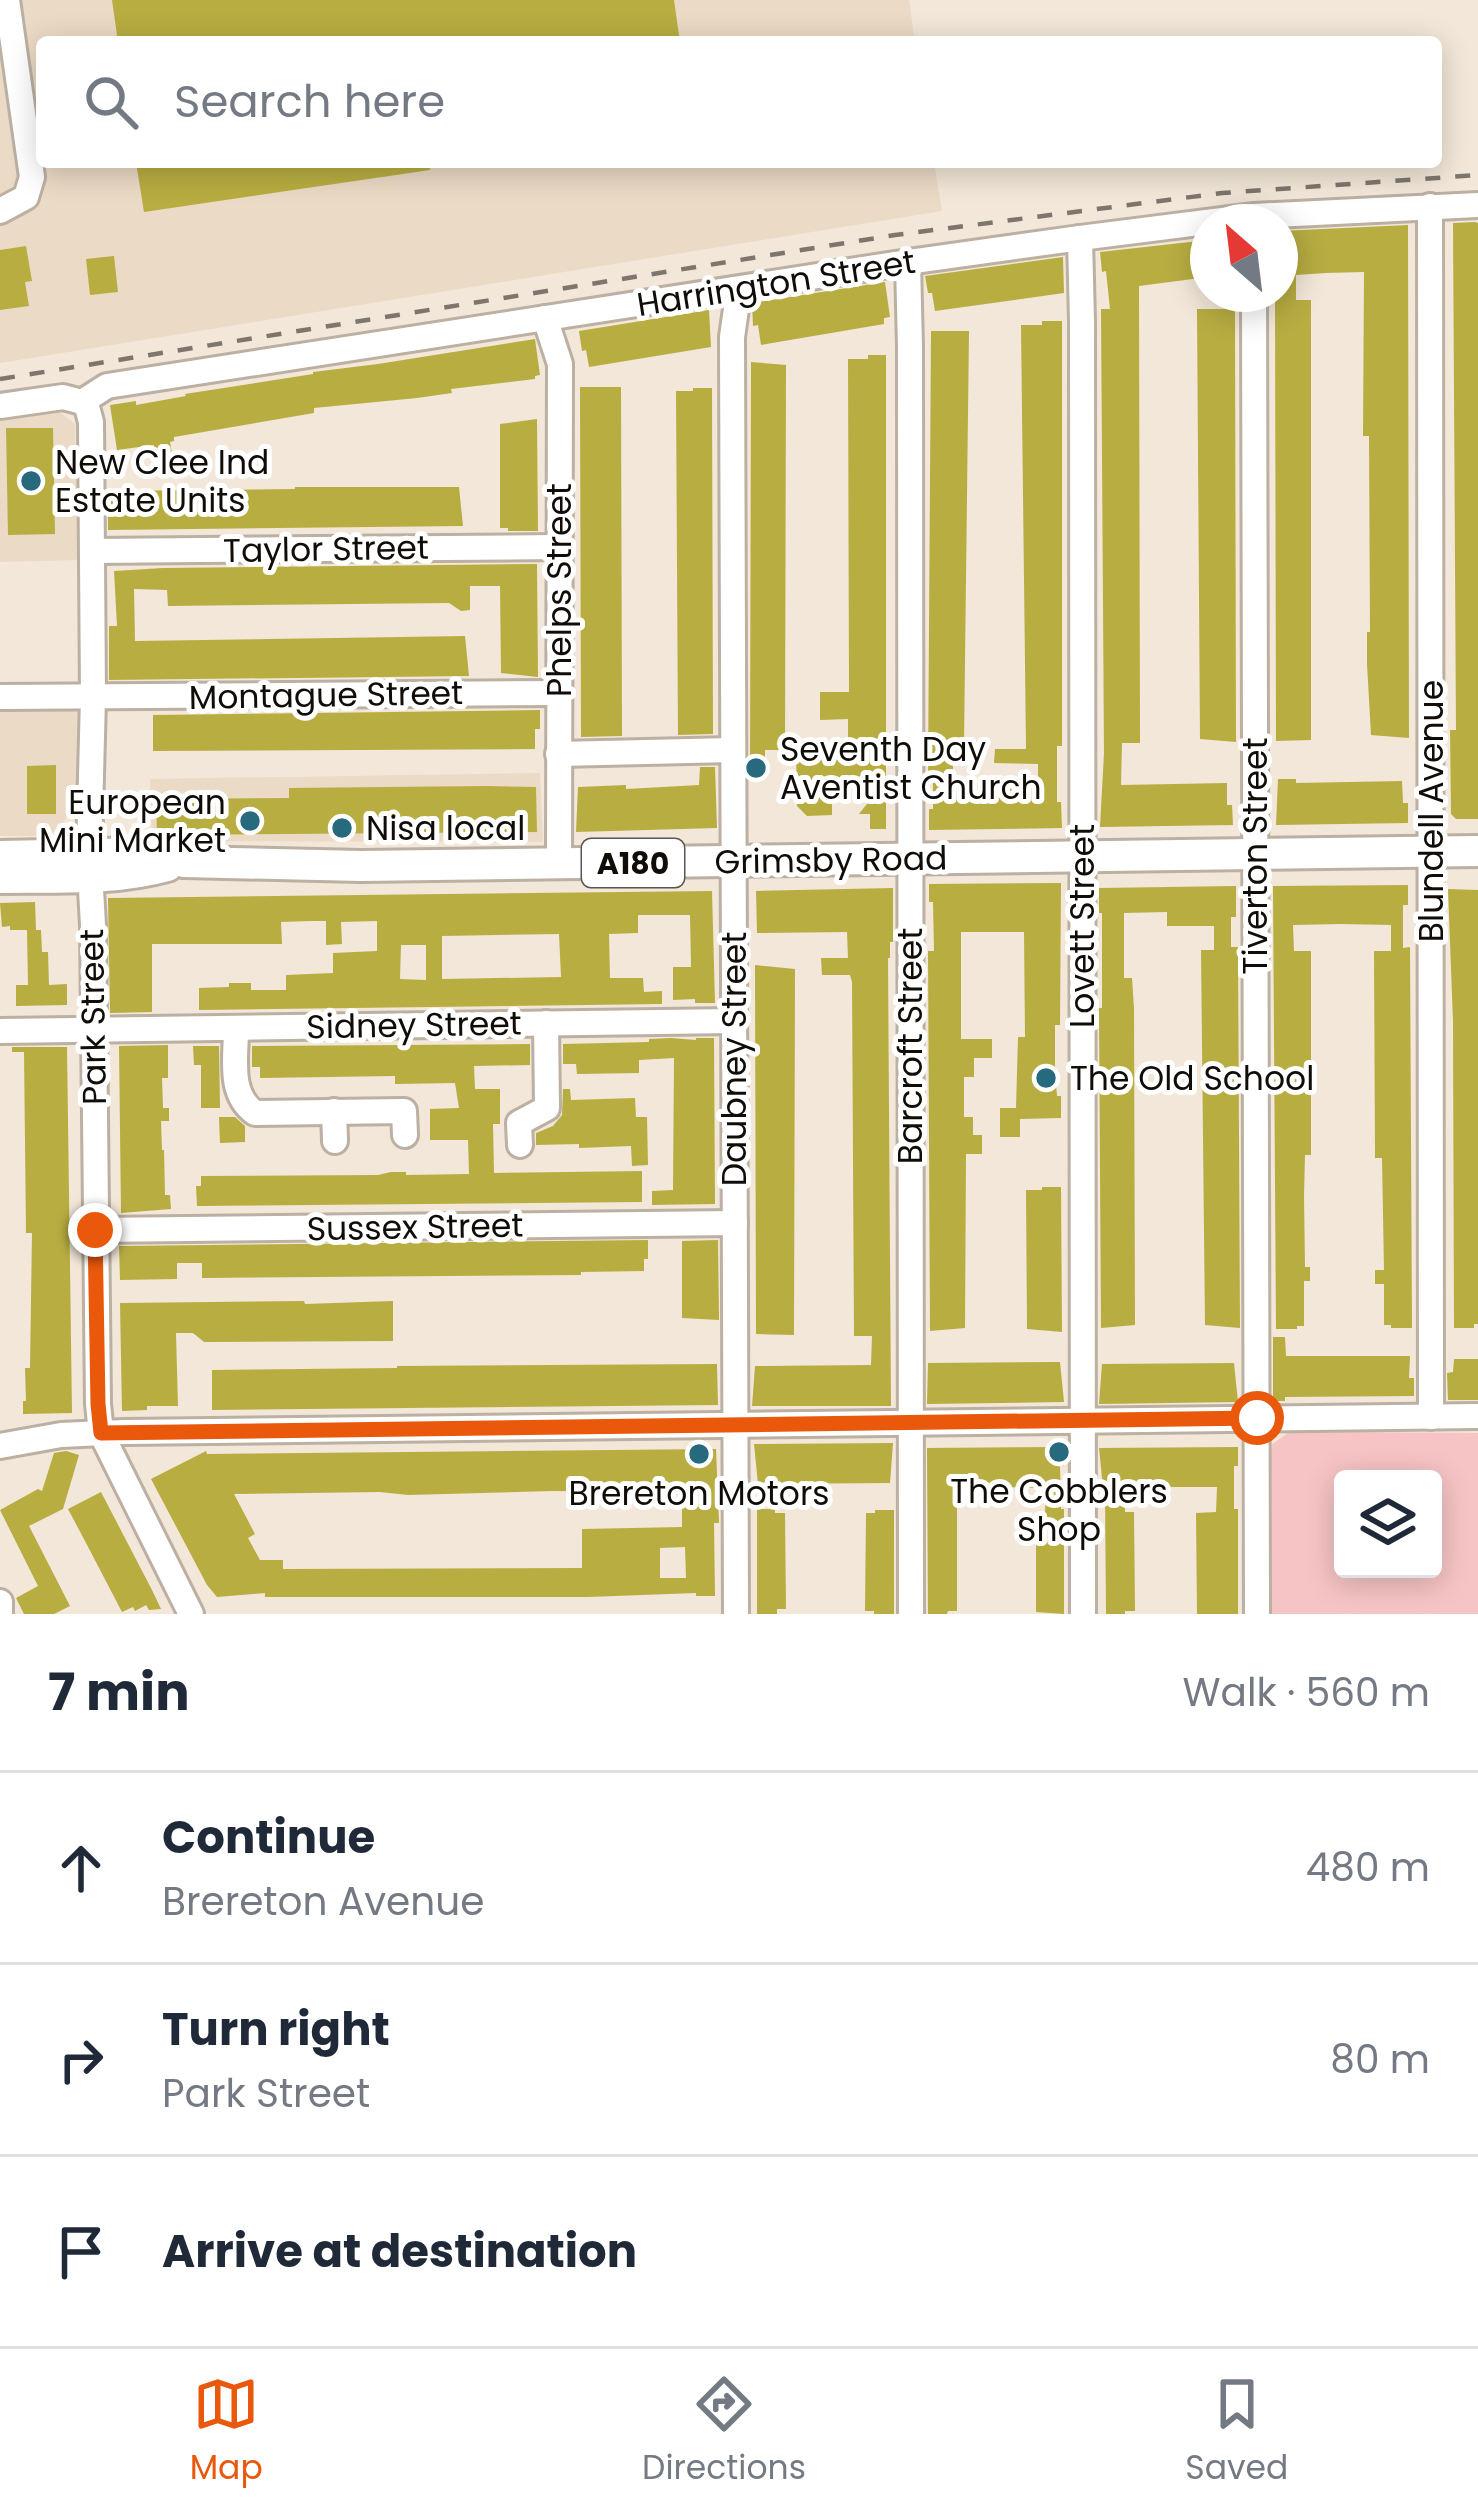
<!DOCTYPE html>
<html lang="en">
<head>
<meta charset="utf-8">
<style>
  :root { --surface:#fff; --page:#f2f2f3; --text:#1f2937; --muted:#747a83; --line:#e0e1e3; --accent:#ea580c }
  body { margin:0; font-family:Poppins,sans-serif; background:var(--page); color:var(--text) }
  .controls { position:absolute; right:36px; bottom:36px; display:grid; overflow:hidden; border-radius:12px; box-shadow:0 6px 30px #0003 }
  .controls button { width:108px; height:108px; display:grid; place-items:center; padding:0; border:0; border-bottom:3px solid var(--line); background:var(--surface); color:var(--text); font:60px sans-serif }
  .compass { position:absolute; left:1190px; top:204px; width:108px; height:108px; border-radius:50%; background:var(--surface); box-shadow:0 6px 30px #0003; rotate:332deg }
  .stop { position:absolute; width:36px; height:36px; margin:-27px; border:9px solid #ea580c; border-radius:50%; background:#fff }
  .stop.end { background:#ea580c; border-color:#fff; box-shadow:0 3px 12px #0008 }
  .list { margin:0; padding:0; list-style:none }
  h2 { display:flex; justify-content:space-between; align-items:center; height:156px; margin:0; padding:0 48px; font-size:51px }
  h2 small { font-size:39px; font-weight:400; color:var(--muted) }
  .list li { display:grid; grid-template-columns:78px 1fr auto; gap:36px; align-items:center; box-sizing:border-box; height:192px; padding:0 48px; border-top:3px solid var(--line) }
  .list b { display:block; font-size:45px; white-space:nowrap }
  .list p { margin:0; font-size:39px; white-space:nowrap; color:var(--muted) }
  .list em { font-size:39px; font-style:normal; color:var(--muted) }
  .icon { flex:none; width:66px; height:66px; fill:none; stroke:currentColor; stroke-width:2; stroke-linecap:round; stroke-linejoin:round }
  .map { position:relative; flex:none; width:1478px; height:1614px; overflow:hidden }
  .search { position:absolute; background:var(--surface); box-shadow:0 6px 30px #0003; left:36px; right:36px; top:36px; height:132px; display:flex; align-items:center; gap:30px; box-sizing:border-box; padding:0 42px; border-radius:12px; color:var(--muted); font-size:45px }
  .sheet { height:732px; background:var(--surface) }
  nav { display:flex; justify-content:space-around; align-items:center; box-sizing:border-box; height:168px; border-top:3px solid var(--line); background:var(--surface); font-size:33px; color:var(--muted) }
  nav a { display:grid; justify-items:center; gap:6px }
  nav .on { color:var(--accent) }
  .map>svg:first-child { display:block }
  .built { fill:#ebdac5 }
  .green { fill:#f6c4c5; fill-rule:evenodd }
  .building { fill:#b8ad41; fill-rule:evenodd }
  .lines { fill:none; stroke-linecap:round; stroke-linejoin:round }
  .minor-casing { stroke:#bbb0a2; stroke-width:30 }
  .major-casing { stroke:#bbb0a2; stroke-width:36 }
  .minor { stroke:#fff; stroke-width:24 }
  .major { stroke:#fff; stroke-width:30 }
  .rail { stroke:#7e766d; stroke-width:4.5; stroke-dasharray:15 15; stroke-linecap:butt }
  .route { stroke:#ea580c; stroke-width:15 }
  .poi-dot { fill:#286a7d; stroke:#fff; stroke-width:4.5 }
  .labels { text-anchor:middle; dominant-baseline:central; stroke-width:10; stroke-linejoin:round; paint-order:stroke }
  .shield { fill:#fff; stroke:#585552; stroke-width:3 }
  .shield-label { font-size:30px; font-weight:bold; fill:#100c08 }
  .street-label { font-size:33px; fill:#100c08; stroke:#fff }
  .poi-label { font-size:33px; fill:#100c08; stroke:#fff; text-anchor:start }
</style>
</head>
<body>
<div class="map">
<svg width="1478" height="1614" viewBox="0 0 1478 1614">
  <rect width="100%" height="100%" fill="#f2e7d8"/>
  <g class="built">
    <path d="M0 0H909L915 42H42V162H934L942 211 0 363Z"/>
    <path d="M0 395 53 407 75 424 78 560 0 562Z"/>
    <path d="M0 704H70L81 715 77 806 51 836H0Z"/>
    <path d="M540 773 543 842 152 841 150 779Z"/>
  </g>
  <path class="green" d="M1300 1432 1478 1433V1614H1269L1271 1445 1288 1433ZM1433 1479V1569H1343V1479Z"/>
  <g class="building">
    <path d="M112 0H674L680 42H118Z"/>
    <path d="M136 162H429L430 170 144 212Z"/>
    <path d="M1475 222 1478 223V819H1456L1451 814 1450 730H1456L1453 223Z"/>
    <path d="M1408 225 1409 738 1371 735 1367 664V632H1370L1369 436H1363L1364 272 1326 273 1296 275V300H1311V740L1276 741 1275 294H1280V231Z"/>
    <path d="M1208 240V277L1139 286 1140 743H1122L1121 785 1227 783V805H1232L1233 825 1100 827 1104 753 1101 309H1110L1106 271 1102 272 1100 252Z"/>
    <path d="M26 246 32 281 25 282 29 306 0 310V250Z"/>
    <path d="M114 256 118 292 90 295 86 259Z"/>
    <path d="M1063 257 1064 293 935 311 932 293H928L925 276Z"/>
    <path d="M885 282 890 317 884 318V324L761 345 758 325 753 326 752 303Z"/>
    <path d="M1197 309H1235L1236 742 1200 739Z"/>
    <path d="M709 310 711 347 589 367 586 350 582 351 579 331Z"/>
    <path d="M1042 321H1062V746H1057V802H1061L1062 828 929 830V809H933V776L928 777 931 331H969L964 744H953V783L1002 782V789L1038 788V764L994 763 995 749H1026L1021 325H1042Z"/>
    <path d="M535 339 540 375 535 376V379L451 389 452 393 417 398 314 408V413L174 437V441L170 442 174 466 157 469 154 445 117 450 110 405 136 401V405L186 396 185 394 313 374V372L378 364Z"/>
    <path d="M868 355H886V829H870V814H859L870 800 832 801V815L807 816 797 806 796 747 818 746V754L848 753V719L820 720V692H849L848 359H868Z"/>
    <path d="M751 362 786 365 785 750H765V778H750Z"/>
    <path d="M580 387H621L622 736 581 737Z"/>
    <path d="M693 388H712L713 734 678 735 676 391H693Z"/>
    <path d="M537 419 538 531H508V528H500V424Z"/>
    <path d="M6 428H53L55 534 8 535Z"/>
    <path d="M295 487H459L463 526 108 530V491L295 489Z"/>
    <path d="M537 564 538 677 501 673 500 586H470V610L461 611 449 603 168 606 167 590 134 589 135 641 465 636 469 676 109 680V626H117L114 571 163 568Z"/>
    <path d="M540 710V729H535V749L153 751V715Z"/>
    <path d="M56 765V814H27V766Z"/>
    <path d="M700 767H715L717 828 576 832 578 787 626 785V789L699 785Z"/>
    <path d="M1278 779H1296V783L1402 781 1403 803H1408V823L1276 825Z"/>
    <path d="M486 786 536 787 537 832 157 835 156 799 289 798V788Z"/>
    <path d="M1061 883 1060 1025H1055V1073L1057 1096H1061V1118L1020 1119V1137H1000V1108H1016L1018 1037H1025L1024 932H961V1039H992V1058H974V1077H964V1117H973V1135H982V1154H966L965 1328 930 1331 928 951H934L933 902H929V884Z"/>
    <path d="M1408 885V905H1403V948L1410 947 1412 1328H1391V1325H1384V1284H1375V1270H1384L1382 1158H1375L1374 951H1391V925L1341 924 1293 925 1294 951H1311V1155H1305L1304 1196 1305 1267H1310V1281H1304V1326H1297V1329H1276L1273 886Z"/>
    <path d="M1236 886V917H1231V947H1238L1240 1328 1205 1325 1201 950H1214V926H1167V912L1124 913V978H1132L1134 1008 1135 1325 1101 1328 1099 1008H1102V913H1099V888Z"/>
    <path d="M893 888V942H890V958H888L891 1406H752L755 1366 871 1365 872 1336H854L852 982 850 975H822L821 958H848L847 932 757 933 756 891Z"/>
    <path d="M1448 889 1478 890V1324H1474V1328H1454L1453 1021Z"/>
    <path d="M712 891 715 1003H695V999L673 1000V967H691L690 915H638V933L609 934 610 978H643L644 992 662 991V1004L199 1010V988L229 987V983H251V990H286V975L333 973V953L377 951V921L341 922 342 944 326 945V921H310L281 922 282 944H152V1012L110 1013 108 898ZM559 934 561 977 442 979V936ZM401 945H426V980L400 979Z"/>
    <path d="M35 902 36 930H10V926L2 927 0 903Z"/>
    <path d="M27 930H41L42 952H48L49 985 67 984V1005L16 1006V985H28Z"/>
    <path d="M755 965 795 969 794 1335 756 1334Z"/>
    <path d="M671 1038 696 1040V1038H714L715 1204 652 1205V1191L673 1190 674 1058 639 1060V1073L577 1074 576 1064H563V1044L649 1042V1039Z"/>
    <path d="M530 1044V1065L474 1066 475 1089H500V1124H493L494 1173 642 1171V1202L197 1206 196 1186H201V1176L378 1175 391 1172H406V1175L469 1174 468 1140H430V1109L459 1108 455 1083 395 1084V1076L260 1078V1067H252V1046Z"/>
    <path d="M168 1045V1078H162L163 1108H169V1121H161L162 1150H164L165 1195H170L171 1209 121 1213 119 1046Z"/>
    <path d="M193 1046H219L220 1108H201V1065H194Z"/>
    <path d="M12 1047H67L72 1413 23 1414V1401H26L25 1368H30L32 1233H26L24 1052H12Z"/>
    <path d="M563 1089H570L571 1100 635 1098 636 1117H647L648 1165 632 1166 631 1146 579 1148V1144L536 1145V1133L553 1126 562 1115Z"/>
    <path d="M219 1117H235L245 1126V1142L220 1143Z"/>
    <path d="M1042 1187H1061L1062 1332 1027 1329 1026 1190H1042Z"/>
    <path d="M648 1240V1259H644V1271L581 1272V1275L202 1278V1263H177V1279L120 1280 119 1246Z"/>
    <path d="M718 1240 719 1320 682 1318V1241Z"/>
    <path d="M304 1301 305 1304 393 1301V1341L204 1342 193 1333H176L178 1406H147V1410L122 1411 120 1303Z"/>
    <path d="M1273 1337H1285L1286 1356H1410L1409 1378H1414V1396L1285 1397V1401H1273Z"/>
    <path d="M1454 1359H1478V1400H1448L1447 1373 1453 1372Z"/>
    <path d="M1060 1362 1064 1402 927 1404 928 1363Z"/>
    <path d="M1234 1363 1238 1402 1099 1404 1102 1364Z"/>
    <path d="M717 1364 718 1405 212 1410V1370L397 1368V1366Z"/>
    <path d="M893 1443 890 1483 758 1484 754 1444Z"/>
    <path d="M1064 1447V1466H1060L1061 1509H1064V1614L1036 1612V1513H1045L1046 1488 998 1487 957 1488V1611H948L947 1614H928L927 1448Z"/>
    <path d="M1238 1447V1466H1234V1509H1238V1614H1197L1196 1513 1216 1512 1217 1487H1125V1512H1134L1135 1611H1125V1614H1106L1105 1488H1103L1099 1448Z"/>
    <path d="M716 1449 719 1523H714L715 1596H696V1593L588 1597H265V1593L217 1597 207 1585 151 1479 206 1451 207 1454ZM552 1491 682 1492V1527L582 1529V1568L283 1569V1560H260L248 1538 255 1534 234 1494 380 1492 408 1495ZM685 1547 686 1578H660V1548Z"/>
    <path d="M66 1451 79 1455 63 1509 29 1526 70 1606 54 1614H24L16 1598 38 1586 0 1510 38 1489 42 1491 54 1453Z"/>
    <path d="M101 1492 152 1590 161 1609 149 1610 146 1605 135 1611 133 1607 122 1612 85 1541 68 1509Z"/>
    <path d="M757 1509H775V1513H785L786 1609H777V1614H757Z"/>
    <path d="M875 1510H894V1614H874V1611H865L866 1513H875Z"/>
  </g>
  <g class="lines">
    <defs>
      <g id="minor">
        <path d="M1430 206 1431 1417"/>
        <path d="M0 211 26 197 32 177 7 0"/>
        <path d="M1080 238 1082 321 1083 1614"/>
        <path d="M908 262 910 348 911 1614"/>
        <path d="M735 289 736 309 732 337 736 1614"/>
        <path d="M1254 294 1257 1614"/>
        <path d="M545 318 560 364 559 864"/>
        <path d="M82 402 107 386 908 262 1080 238 1254 216 1478 205"/>
        <path d="M82 402 87 407 91 422 93 697 89 854 93 925 98 1404 101 1433 191 1614"/>
        <path d="M0 406 63 397 82 402"/>
        <path d="M92 551 559 547"/>
        <path d="M0 697 559 693"/>
        <path d="M558 754 733 750"/>
        <path d="M236 1028C236 1058 228 1094 255 1113L404 1111 405 1135"/>
        <path d="M0 1031 735 1021"/>
        <path d="M334 1111 335 1141"/>
        <path d="M520 1145 519 1123 547 1108 546 1023"/>
        <path d="M95 1230 735 1223"/>
        <path d="M0 1446 61 1435 124 1432 1478 1416"/>
        <path d="M0 1602V1613"/>
      </g>
      <g id="major">
        <path d="M0 856 150 853 184 862 361 866 1478 851"/>
        <path d="M0 878C55 877 113 881 167 866"/>
      </g>
    </defs>
    <use href="#minor" class="minor-casing"/>
    <use href="#major" class="major-casing"/>
    <use href="#minor" class="minor"/>
    <use href="#major" class="major"/>
    <path class="rail" d="M0 379 895 235 1222 193 1478 175"/>
  </g>
  <g class="lines">
    <path class="route" d="M95 1230 98 1404 101 1433 1257 1418"/>
  </g>
  <g class="poi-dot">
    <circle cx="31" cy="481" r="12"/>
    <circle cx="756" cy="768" r="12"/>
    <circle cx="250" cy="821" r="12"/>
    <circle cx="342" cy="828" r="12"/>
    <circle cx="1046" cy="1078" r="12"/>
    <circle cx="1059" cy="1452" r="12"/>
    <circle cx="699" cy="1454" r="12"/>
  </g>
  <g class="labels">
    <rect class="shield" x="582" y="839" width="102" height="48" rx="9"/>
    <g class="shield-label">
      <text x="633" y="863">A180</text>
    </g>
    <g class="street-label">
      <text transform="translate(776 283) rotate(-9)">Harrington Street</text>
      <text transform="translate(326 549) rotate(-1)">Taylor Street</text>
      <text transform="translate(559 590) rotate(-90)">Phelps Street</text>
      <text transform="translate(326 695) rotate(-1)">Montague Street</text>
      <text transform="translate(1431 811) rotate(-90)">Blundell Avenue</text>
      <text transform="translate(1255 856) rotate(-90)">Tiverton Street</text>
      <text transform="translate(831 860) rotate(-1)">Grimsby Road</text>
      <text transform="translate(1082 926) rotate(-90)">Lovett Street</text>
      <text transform="translate(93 1017) rotate(-91)">Park Street</text>
      <text transform="translate(414 1025) rotate(-1)">Sidney Street</text>
      <text transform="translate(910 1046) rotate(-90)">Barcroft Street</text>
      <text transform="translate(734 1059) rotate(-90)">Daubney Street</text>
      <text transform="translate(415 1227) rotate(-1)">Sussex Street</text>
    </g>
    <g class="poi-label">
      <text x="55" y="462">New Clee Ind<tspan x="55" dy="38">Estate Units</tspan></text>
      <text x="780" y="749">Seventh Day<tspan x="780" dy="38">Aventist Church</tspan></text>
      <text x="226" y="802" text-anchor="end">European<tspan x="226" dy="38">Mini Market</tspan></text>
      <text x="366" y="828">Nisa local</text>
      <text x="1070" y="1078">The Old School</text>
      <text x="1059" y="1491" text-anchor="middle">The Cobblers<tspan x="1059" dy="38">Shop</tspan></text>
      <text x="699" y="1493" text-anchor="middle">Brereton Motors</text>
    </g>
  </g>
</svg>
<div class="controls">
<button><svg class="icon" aria-label="layers" viewBox="0 0 24 24"><path d="M12 4l9 5-9 5-9-5zM3 14l9 5 9-5"/></svg></button>
</div>
<svg class="compass" viewBox="-18 -18 36 36"><path d="M0-13l5 13h-10z" fill="#e53935"/><path d="M0 13l5-13h-10z" fill="#747a83"/></svg>
<div class="stop" style="left:1257px;top:1418px"></div>
<div class="stop end" style="left:95px;top:1230px"></div>
<div class="search"><svg class="icon" aria-label="search" viewBox="0 0 24 24"><circle cx="10" cy="10" r="6"/><path d="M15 15l6 6"/></svg>Search here</div>
</div>
<section class="sheet">
<h2>7 min<small>Walk · 560 m</small></h2>
<ul class="list">
<li><svg class="icon" aria-label="ahead" viewBox="0 0 24 24"><path d="M12 20V5M6 11l6-6 6 6"/></svg><div><b>Continue</b><p>Brereton Avenue</p></div><em>480 m</em></li>
<li><svg class="icon" aria-label="right" viewBox="0 0 24 24"><path d="M7 20v-9h11M14 6l5 5-5 5"/></svg><div><b>Turn right</b><p>Park Street</p></div><em>80 m</em></li>
<li><svg class="icon" aria-label="arrive" viewBox="0 0 24 24"><path d="M6 21V4h12l-3 4 3 4H6"/></svg><div><b>Arrive at destination</b></div></li>
</ul>
</section>
<nav>
<a class="on"><svg class="icon" aria-label="map" viewBox="0 0 24 24"><path d="M3 6l6-2 6 2 6-2v14l-6 2-6-2-6 2zM9 4v14M15 6v14"/></svg>Map</a>
<a><svg class="icon" aria-label="directions" viewBox="0 0 24 24"><path d="M12 3l9 9-9 9-9-9zM9 14v-3h6M13 9l2 2-2 2"/></svg>Directions</a>
<a><svg class="icon" aria-label="saved" viewBox="0 0 24 24"><path d="M7 4h10v16l-5-4-5 4z"/></svg>Saved</a>
</nav>
</body>
</html>
